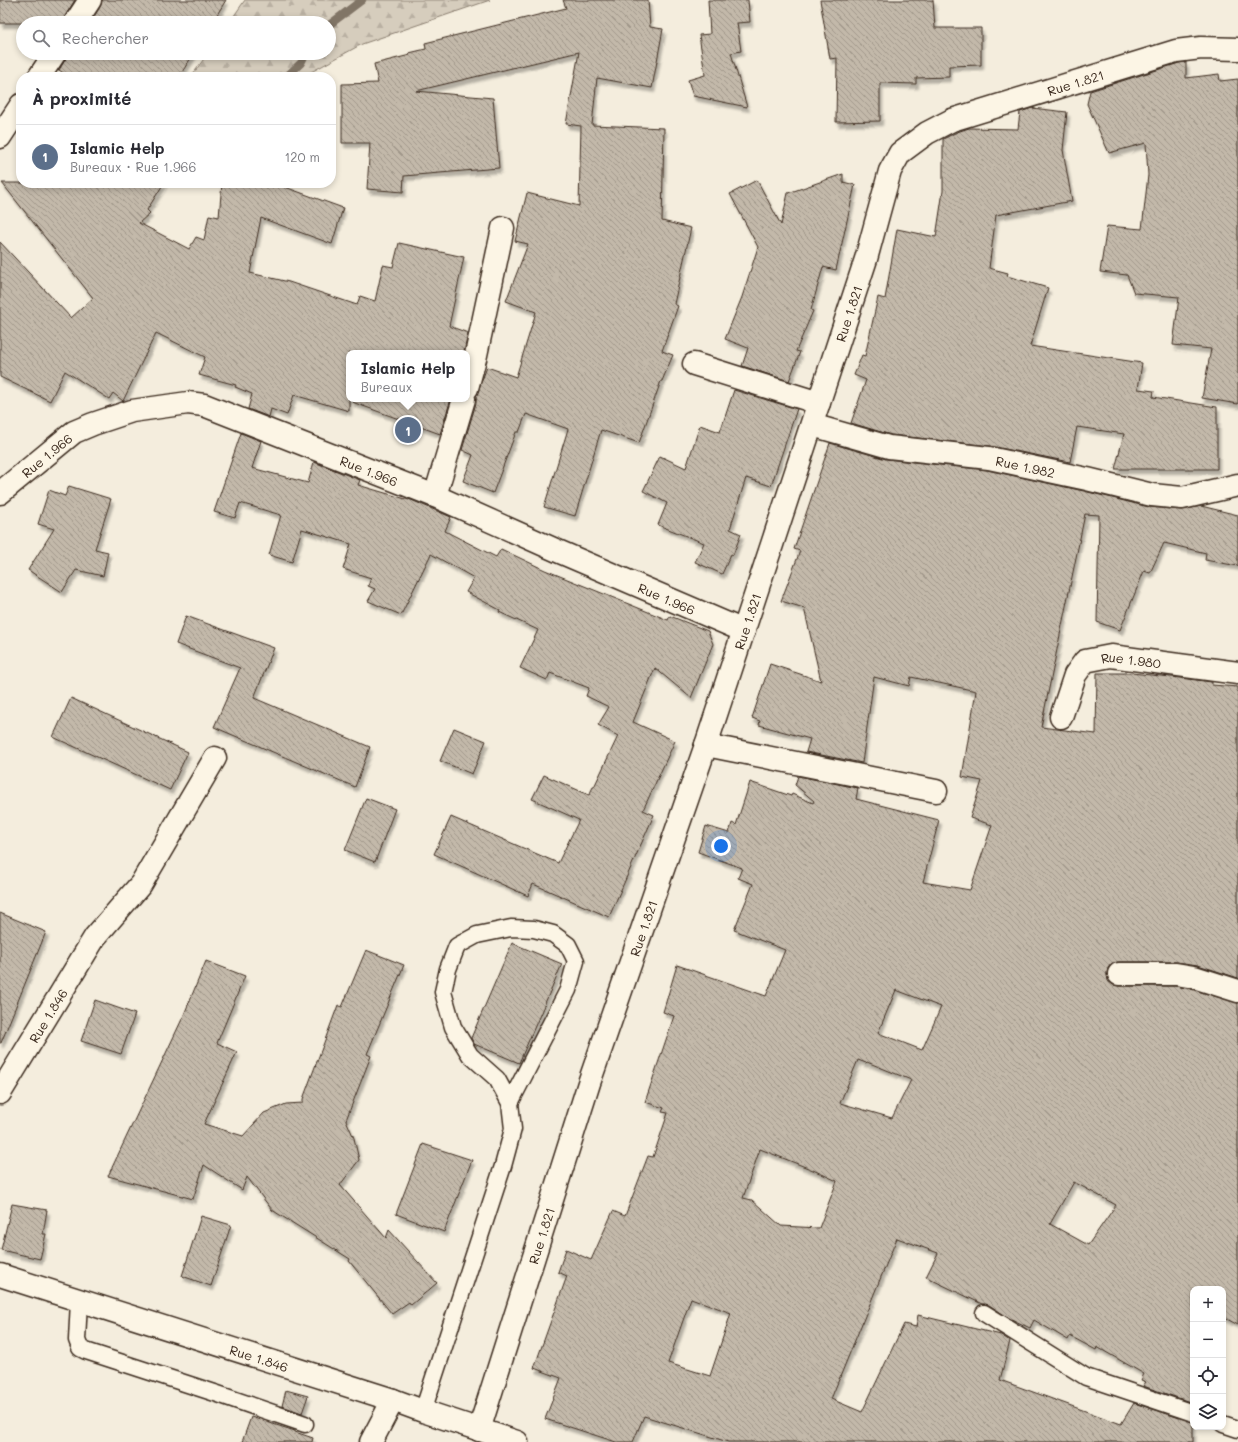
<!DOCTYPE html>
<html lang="fr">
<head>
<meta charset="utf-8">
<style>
  :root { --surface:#fff; --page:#f2f2f3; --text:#2b2b33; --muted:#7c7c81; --line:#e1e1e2; --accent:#b45309 }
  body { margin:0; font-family:Mali,sans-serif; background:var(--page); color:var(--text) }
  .controls { position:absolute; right:12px; bottom:12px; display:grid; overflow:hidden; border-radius:8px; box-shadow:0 2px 6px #0003 }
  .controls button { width:36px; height:36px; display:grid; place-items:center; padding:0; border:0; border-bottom:1px solid var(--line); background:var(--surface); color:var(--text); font:20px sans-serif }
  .you { position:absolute; left:721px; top:846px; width:14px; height:14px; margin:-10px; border:3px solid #fff; border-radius:50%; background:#1a73e8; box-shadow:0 0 0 6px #1a73e833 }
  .badge { display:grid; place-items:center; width:26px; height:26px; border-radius:50%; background:var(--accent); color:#fff; font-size:13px; font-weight:700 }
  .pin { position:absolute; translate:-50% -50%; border:2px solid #fff; box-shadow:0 1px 4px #0006 }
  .popup { position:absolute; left:346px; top:350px; width:124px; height:52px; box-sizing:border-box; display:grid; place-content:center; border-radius:8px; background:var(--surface); filter:drop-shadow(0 1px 3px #0005); font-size:13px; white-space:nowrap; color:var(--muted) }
  .popup b { font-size:15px; color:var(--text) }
  .popup::after { content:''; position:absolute; left:50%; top:100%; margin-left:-8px; border:8px solid transparent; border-top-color:var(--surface) }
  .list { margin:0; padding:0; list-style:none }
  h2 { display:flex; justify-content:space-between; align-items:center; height:52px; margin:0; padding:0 16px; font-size:17px }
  h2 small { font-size:13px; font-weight:400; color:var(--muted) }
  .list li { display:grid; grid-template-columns:26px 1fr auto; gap:12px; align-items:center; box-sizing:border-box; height:64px; padding:0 16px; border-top:1px solid var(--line) }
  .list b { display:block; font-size:15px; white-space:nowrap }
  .list p { margin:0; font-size:13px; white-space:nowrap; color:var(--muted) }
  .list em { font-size:13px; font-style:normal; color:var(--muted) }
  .icon { flex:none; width:22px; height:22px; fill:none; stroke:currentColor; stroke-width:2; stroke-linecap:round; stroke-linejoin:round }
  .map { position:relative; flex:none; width:1238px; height:1442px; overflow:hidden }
  .search { position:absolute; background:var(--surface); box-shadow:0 2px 6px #0003; left:16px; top:16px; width:320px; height:44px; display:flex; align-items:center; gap:10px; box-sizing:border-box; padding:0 14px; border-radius:22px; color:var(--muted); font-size:15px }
  .panel { position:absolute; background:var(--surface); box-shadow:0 2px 6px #0003; left:16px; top:72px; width:320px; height:116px; border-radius:16px }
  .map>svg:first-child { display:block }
  .forest { fill:url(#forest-firs); stroke:#887c6e }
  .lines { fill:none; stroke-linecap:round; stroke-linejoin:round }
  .stream { stroke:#817466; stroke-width:8 }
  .building { fill:url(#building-back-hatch); stroke:#3b2a1e; fill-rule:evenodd; filter:url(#shadow) }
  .lane-casing { stroke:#3b2a1e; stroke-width:19 }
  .street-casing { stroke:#3b2a1e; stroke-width:25 }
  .lane { stroke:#fcf5e5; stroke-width:16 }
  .street { stroke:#fcf5e5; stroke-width:22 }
  .labels { text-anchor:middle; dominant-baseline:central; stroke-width:3; stroke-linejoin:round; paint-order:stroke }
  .street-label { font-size:13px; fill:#3b2a1e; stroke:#fcf5e5 }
</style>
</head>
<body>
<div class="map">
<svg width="1238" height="1442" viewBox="0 0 1238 1442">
  <defs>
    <pattern id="forest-firs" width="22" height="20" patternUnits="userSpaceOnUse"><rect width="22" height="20" fill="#d6cdbd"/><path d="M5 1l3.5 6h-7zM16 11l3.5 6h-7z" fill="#b9b0a2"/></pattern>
    <pattern id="building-back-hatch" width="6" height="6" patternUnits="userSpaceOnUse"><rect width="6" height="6" fill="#c3b9aa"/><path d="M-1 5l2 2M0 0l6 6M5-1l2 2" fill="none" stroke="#a0978a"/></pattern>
    <filter id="shadow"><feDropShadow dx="2.5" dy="4.5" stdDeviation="1" flood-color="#0004"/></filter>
  </defs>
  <rect width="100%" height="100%" fill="#f4eddd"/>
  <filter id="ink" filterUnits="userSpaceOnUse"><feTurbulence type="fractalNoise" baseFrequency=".025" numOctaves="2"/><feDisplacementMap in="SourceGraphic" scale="8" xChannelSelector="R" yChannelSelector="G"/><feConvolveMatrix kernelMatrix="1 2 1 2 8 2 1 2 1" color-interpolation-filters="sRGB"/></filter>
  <g filter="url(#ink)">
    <path class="forest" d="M245 0H490L362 44 302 77H191L208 53H329V23H229Z"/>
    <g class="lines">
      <g class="stream">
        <path d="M329 25 362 0"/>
        <path d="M286 77 301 63 306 53"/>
      </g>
    </g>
    <g class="building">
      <path d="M0 0H75L65 16 63 23H0Z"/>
      <path d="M102 0H226L212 23H90L100 7Z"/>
      <path d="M563 0H648L650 27 663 29 652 88 597 78 592 125 664 128 662 221 691 228 674 304 678 306 662 351 673 355 662 381H661L639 443 601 430 575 516 544 507 568 429 526 414 519 432H516L493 493 463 481 473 455 462 450 476 403V396L487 367 516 377 536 312 506 301 528 244 515 241 527 193 579 206 581 126 566 124 579 52 416 91 493 98 499 168 404 176 403 192 367 189 370 143H342V84L378 83 374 64 410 55 409 53 426 49 425 43 566 8Z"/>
      <path d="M708 0H748L750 22 737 23 741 51 731 53 747 107 693 96 688 80 705 75 699 35 710 34Z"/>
      <path d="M820 0H933L935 28H981V65L949 66V77L916 78V84L880 83V121L836 122 837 58 830 59Z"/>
      <path d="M67 53H194L179 77H69L59 70 65 60Z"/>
      <path d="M1186 62V78L1219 74 1220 81 1238 79V404L1202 398 1211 349 1173 345 1179 297 1134 293 1127 275 1100 272 1107 226 1142 229 1148 175 1146 143 1109 153 1087 104 1090 91 1179 63Z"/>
      <path d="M1032 108 1067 112 1063 150 1072 201 996 215 989 268 1008 273 1007 276 1048 288 1030 346 1142 363 1138 389 1154 391 1153 397 1217 407V469H1115L1124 434 1077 427 1070 462 990 446 891 435 851 423 866 380 854 375 862 355 865 356 878 297 885 299 897 229 936 237 943 191V139L957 132 969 128 1018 129 1020 112Z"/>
      <path d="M843 174V182L855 185 836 270 823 267 811 310 813 311 796 351 800 352 789 381 742 366 748 348 725 339 742 297 758 247 730 194 757 180 781 225 788 193Z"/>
      <path d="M2 183H164L147 210 150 213 139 223 189 249 196 237 204 240 209 215 219 217 222 183H274L343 208 332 244 261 218 250 273 289 282 357 305 360 296 375 301 383 265 393 267 399 243 464 257 449 326 468 333 464 353H349V411L294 395 287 415 271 409 269 417 248 409 252 394 235 387 236 385 199 375 205 357 156 333 123 401 113 393 109 399 65 371 50 401 0 377V242L71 318 93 298Z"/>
      <path d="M734 390 797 409 771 486 746 478 730 529 741 534 733 555 731 554 722 574 695 562 704 543 658 525 667 503 643 491 660 456 686 468 700 425 720 432Z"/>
      <path d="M352 399H451L440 434 352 402Z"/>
      <path d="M241 433 261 441 252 468 308 483 314 462 360 480 358 485 409 500V499L451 517 445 531 496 557 501 549 545 570 668 620 670 616 708 631 713 644 691 698 655 668 633 722 675 741 643 810 654 815 609 917 533 884 528 896 434 854 451 817 558 863 579 820 532 799 544 775 589 795 593 787H594L618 736 598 725 609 707 586 696 589 688 550 673 547 680 520 668 538 630 499 612 500 610 466 592 474 578 431 554 401 615 368 601 375 589 368 586 371 578 343 569 351 544 302 529 292 562 269 555 281 515 240 503 235 518 214 512Z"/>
      <path d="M830 443 886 459 987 470 1084 491 1149 507 1181 510 1201 506 1238 515V566L1205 560 1206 553 1164 543 1150 573 1144 571 1120 630 1097 622 1099 515 1085 514 1041 727 1096 734 1097 673H1131L1181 678 1212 682V685L1238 687V978L1198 965 1176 962H1119L1112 963 1108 968 1107 974 1108 981 1113 985 1119 986H1175L1191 989 1238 1003V1325L1223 1317V1289H1193V1403L1143 1386 1146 1382 1141 1380 1144 1374 1097 1347 1096 1350 1070 1336 1068 1340 1034 1320 1030 1328 1009 1318 989 1305 982 1304 926 1277 938 1253 897 1238 831 1399 862 1412 904 1324 916 1327 918 1315 1001 1335 1010 1341 1000 1380 1121 1424 1134 1403 1193 1422V1442H728L644 1416 633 1442H616L545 1419 561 1378 534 1368 567 1276 558 1272 566 1249 591 1260 613 1211 625 1216 648 1156 653 1157 668 1113 662 1112 664 1108 645 1102 674 1016 663 1012 677 965 766 996 785 950 734 930 753 884 738 878 742 868 698 852 706 826 729 833 732 823 736 825 750 782 791 796 792 794 813 803 814 801 795 785 798 776 858 788 856 799 939 820 923 882 970 890 992 825 970 818 982 781 962 777 976 691 911 677 909 686 874 677 862 763 806 752 810 739 759 725 760 721 752 718 770 664 821 681 804 608 781 601 800 551 794 549ZM896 990 941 1007 922 1050 878 1033ZM858 1060 866 1063 867 1062 911 1080 892 1118 840 1103ZM760 1149 813 1170 837 1181 819 1228 781 1226 752 1200 743 1198ZM1074 1182 1116 1205 1088 1245 1050 1224ZM691 1298 731 1313 710 1376 668 1363Z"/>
      <path d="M69 486 111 499 95 549 108 552 103 576 76 570 62 592 28 570 54 529 38 524 49 490 65 496Z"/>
      <path d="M186 616 274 648 254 698 370 747 355 787 214 727 240 668 176 644Z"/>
      <path d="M71 698 188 752 170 790 53 737Z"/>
      <path d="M454 728 486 741 472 774 440 761Z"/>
      <path d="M366 798 395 809 375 862 345 850Z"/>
      <path d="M0 913 46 932 1 1043H0Z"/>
      <path d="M512 943 562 964 519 1063 474 1044 471 1038Z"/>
      <path d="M366 950 404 965 367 1054 371 1056 346 1120 354 1138 359 1160 340 1185 386 1238 389 1230 437 1283 411 1305 409 1302 392 1314 349 1261 350 1259 272 1210 247 1177 242 1190 204 1165 193 1199 108 1176 183 1017 206 961 245 976 217 1043 237 1052 204 1124 243 1136 264 1113 286 1104 303 1103V1099L338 1005 342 1007Z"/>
      <path d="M95 1000 135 1014 121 1054 81 1041Z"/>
      <path d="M423 1144 472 1160 444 1232 396 1214Z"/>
      <path d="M12 1204 47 1210 43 1234H46L40 1259 1 1250Z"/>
      <path d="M201 1216 231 1225 211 1286 182 1276Z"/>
      <path d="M286 1390 308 1396 302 1413 282 1406Z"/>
      <path d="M251 1417 295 1431V1432L313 1438 312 1442H242Z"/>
    </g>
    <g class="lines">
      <defs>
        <g id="lane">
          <path d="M79 1301 77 1340 80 1348 86 1351 218 1394 305 1424"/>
          <path d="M984 1313 1086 1377 1193 1413"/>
          <path d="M423 1411 503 1166 513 1129 510 1103 497 1079 470 1055 453 1027 443 992 448 969 457 946 477 935 511 928 534 929 553 934 568 945 576 961 568 990 510 1103"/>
          <path d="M1223 1424 1238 1429"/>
        </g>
        <g id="street">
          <path d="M75 23 90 0"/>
          <path d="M39 77 55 53"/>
          <path d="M0 137 21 105"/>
          <path d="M694 364 819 403"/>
          <path d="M467 388 476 355 503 228"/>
          <path id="s1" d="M812 425 889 447 989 458 1087 479 1152 495 1182 498 1238 485"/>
          <path id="s2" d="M0 493 74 432 93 424 132 411 188 403 204 405 435 496 560 552 744 631"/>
          <path d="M435 496 464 399"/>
          <path id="s3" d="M1061 717 1075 675 1085 661 1111 656 1238 673"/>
          <path d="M706 745 936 791"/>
          <path d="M1119 974H1176L1194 977 1238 991"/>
          <path id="s4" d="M0 1093 95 937 141 884 215 758"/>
          <path id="s5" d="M0 1275 393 1400 423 1411 517 1442"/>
          <path id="s6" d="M479 1430 589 1083 706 745 866 259 890 171 900 153 927 133 952 120 1176 51 1201 48 1238 49"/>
          <path d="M371 1442 393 1400"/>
        </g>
      </defs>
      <use href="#lane" class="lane-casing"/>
      <use href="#street" class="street-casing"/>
      <use href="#lane" class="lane"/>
      <use href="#street" class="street"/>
    </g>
  </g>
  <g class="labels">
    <g class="street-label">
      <text stroke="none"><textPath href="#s6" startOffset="1536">Rue 1.821</textPath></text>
      <text stroke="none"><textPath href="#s6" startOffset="1176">Rue 1.821</textPath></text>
      <text stroke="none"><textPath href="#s2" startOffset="60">Rue 1.966</textPath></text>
      <text stroke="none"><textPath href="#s1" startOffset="218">Rue 1.982</textPath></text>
      <text stroke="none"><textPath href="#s2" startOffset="408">Rue 1.966</textPath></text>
      <text stroke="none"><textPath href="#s2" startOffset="732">Rue 1.966</textPath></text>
      <text stroke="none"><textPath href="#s6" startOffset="852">Rue 1.821</textPath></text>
      <text stroke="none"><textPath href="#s3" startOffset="108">Rue 1.980</textPath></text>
      <text stroke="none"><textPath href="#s6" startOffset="528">Rue 1.821</textPath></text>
      <text stroke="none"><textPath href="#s4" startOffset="91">Rue 1.846</textPath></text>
      <text stroke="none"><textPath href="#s6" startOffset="204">Rue 1.821</textPath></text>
      <text stroke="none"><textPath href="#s5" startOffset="272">Rue 1.846</textPath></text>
    </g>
  </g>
</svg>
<div class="controls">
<button>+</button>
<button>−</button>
<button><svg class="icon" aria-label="locate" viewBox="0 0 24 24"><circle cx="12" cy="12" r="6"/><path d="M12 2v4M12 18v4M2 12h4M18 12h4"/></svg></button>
<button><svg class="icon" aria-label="layers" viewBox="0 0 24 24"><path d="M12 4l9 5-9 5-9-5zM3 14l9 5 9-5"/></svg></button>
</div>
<div class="you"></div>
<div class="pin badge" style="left:408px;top:430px;background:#5c6f8a">1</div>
<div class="popup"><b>Islamic Help</b>Bureaux</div>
<div class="search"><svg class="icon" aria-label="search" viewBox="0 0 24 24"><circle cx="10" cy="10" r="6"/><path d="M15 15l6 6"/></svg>Rechercher</div>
<section class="panel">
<h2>À proximité<small></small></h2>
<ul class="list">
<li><span class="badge" style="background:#5c6f8a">1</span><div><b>Islamic Help</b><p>Bureaux · Rue 1.966</p></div><em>120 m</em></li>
</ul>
</section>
</div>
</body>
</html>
